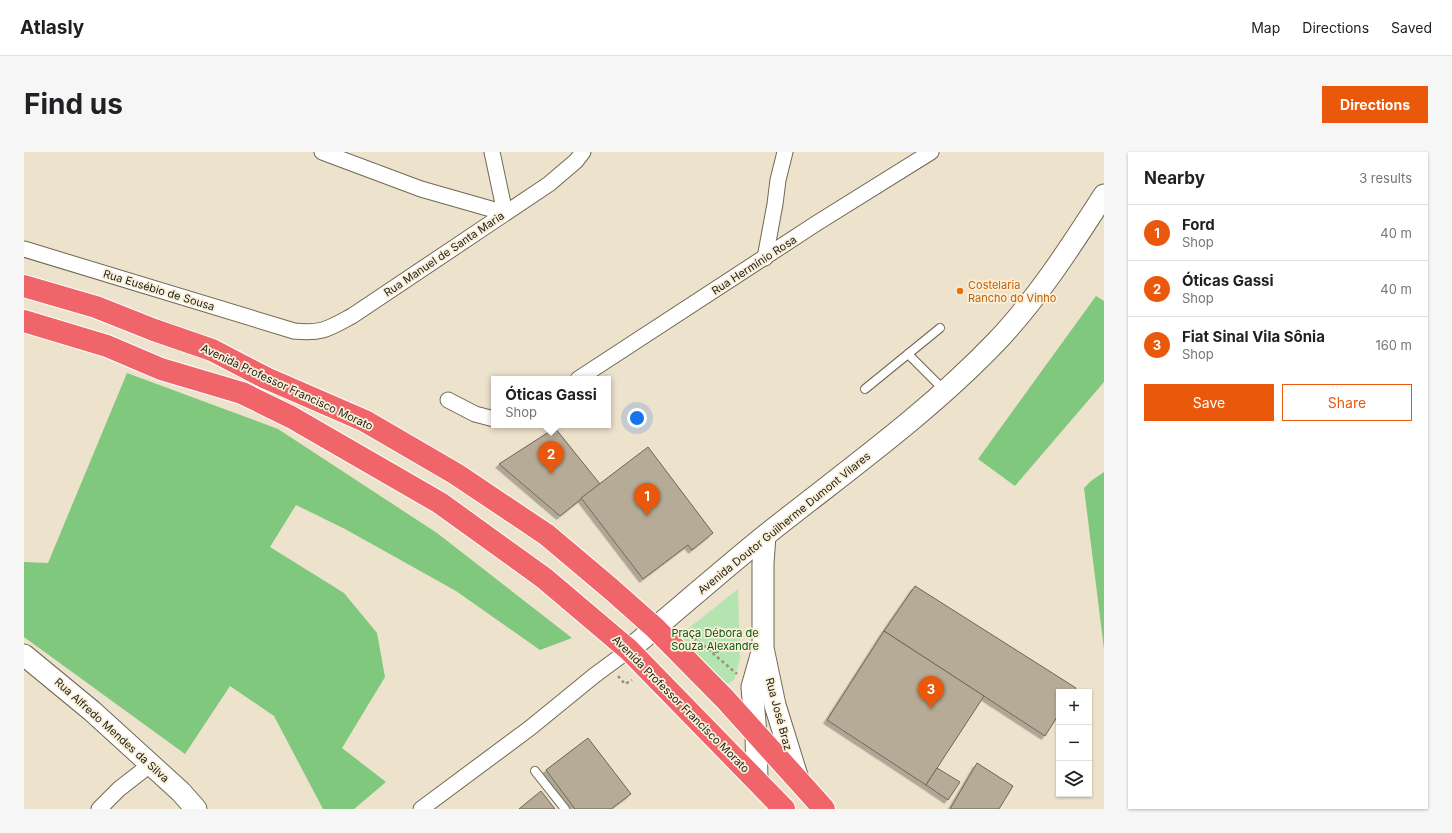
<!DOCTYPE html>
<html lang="en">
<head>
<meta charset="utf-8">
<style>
  :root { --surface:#fff; --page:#f6f6f6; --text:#202124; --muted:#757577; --line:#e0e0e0; --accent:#ea580c }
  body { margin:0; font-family:Inter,sans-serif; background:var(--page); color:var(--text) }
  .controls { position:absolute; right:12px; bottom:12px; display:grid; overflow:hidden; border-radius:0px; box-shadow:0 1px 3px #0004 }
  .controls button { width:36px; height:36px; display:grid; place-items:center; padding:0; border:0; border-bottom:1px solid var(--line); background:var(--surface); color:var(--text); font:20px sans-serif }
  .you { position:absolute; left:613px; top:266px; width:14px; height:14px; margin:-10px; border:3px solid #fff; border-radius:50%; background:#1a73e8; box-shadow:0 0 0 6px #1a73e833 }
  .badge { display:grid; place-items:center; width:26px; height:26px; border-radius:50%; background:var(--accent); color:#fff; font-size:13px; font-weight:700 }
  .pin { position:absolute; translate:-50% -33px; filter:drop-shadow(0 1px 2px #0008) }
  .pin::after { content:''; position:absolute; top:21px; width:14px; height:12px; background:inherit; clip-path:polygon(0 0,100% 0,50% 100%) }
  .popup { position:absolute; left:467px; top:224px; width:120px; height:52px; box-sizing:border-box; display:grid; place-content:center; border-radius:0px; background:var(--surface); filter:drop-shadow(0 1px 3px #0005); font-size:13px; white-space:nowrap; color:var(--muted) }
  .popup b { font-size:15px; color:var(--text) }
  .popup::after { content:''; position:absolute; left:50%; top:100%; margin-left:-8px; border:8px solid transparent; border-top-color:var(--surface) }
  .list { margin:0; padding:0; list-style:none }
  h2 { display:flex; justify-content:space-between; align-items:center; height:52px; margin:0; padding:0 16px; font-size:17px }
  h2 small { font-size:13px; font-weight:400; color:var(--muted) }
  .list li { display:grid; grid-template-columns:26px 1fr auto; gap:12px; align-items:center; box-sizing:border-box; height:56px; padding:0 16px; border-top:1px solid var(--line) }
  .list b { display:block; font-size:15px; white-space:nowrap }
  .list p { margin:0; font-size:13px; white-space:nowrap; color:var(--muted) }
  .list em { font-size:13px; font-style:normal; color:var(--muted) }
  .actions { display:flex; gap:8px; padding:12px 16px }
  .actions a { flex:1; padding:9px 0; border:1px solid var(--accent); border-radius:0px; text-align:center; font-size:14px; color:var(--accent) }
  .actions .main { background:var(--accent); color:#fff }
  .icon { flex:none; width:22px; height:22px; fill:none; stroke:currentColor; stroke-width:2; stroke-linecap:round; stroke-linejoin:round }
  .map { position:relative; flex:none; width:1080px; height:657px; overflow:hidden; border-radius:0px }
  header { display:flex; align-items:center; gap:24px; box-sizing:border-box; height:56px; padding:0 20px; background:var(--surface); border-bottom:1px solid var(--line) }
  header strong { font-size:19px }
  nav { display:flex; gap:22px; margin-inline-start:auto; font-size:14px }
  .intro { display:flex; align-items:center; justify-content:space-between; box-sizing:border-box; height:96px; padding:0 24px }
  h1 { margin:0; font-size:28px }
  .button { padding:10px 18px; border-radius:0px; background:var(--accent); color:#fff; font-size:14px; font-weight:700 }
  main { display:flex; gap:24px; padding:0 24px }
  aside { flex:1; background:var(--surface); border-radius:0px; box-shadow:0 1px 3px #0004 }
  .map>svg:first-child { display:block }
  .green { fill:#b4e5b1 }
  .forest { fill:#7fc87e }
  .building { fill:#b5ab96; stroke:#6f6653; filter:url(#shadow) }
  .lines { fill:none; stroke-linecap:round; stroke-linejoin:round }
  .lane-casing { stroke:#716854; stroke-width:10 }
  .street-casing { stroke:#716854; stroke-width:17 }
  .secondary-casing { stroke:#716854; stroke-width:23 }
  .highway-casing { stroke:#fff; stroke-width:24 }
  .path { stroke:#978f7f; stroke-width:2.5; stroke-dasharray:3 3; stroke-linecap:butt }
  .lane { stroke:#fff; stroke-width:8 }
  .street { stroke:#fff; stroke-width:15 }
  .secondary { stroke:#fff; stroke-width:21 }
  .highway { stroke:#ef6569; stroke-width:22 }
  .tree { fill:#6e9665 }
  .food-dot { fill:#e8710a; stroke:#faf0d9; stroke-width:1.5 }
  .labels { text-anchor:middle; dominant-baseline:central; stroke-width:3.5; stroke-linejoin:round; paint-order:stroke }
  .street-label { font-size:11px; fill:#27231b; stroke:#faf0d9 }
  .food-label { font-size:11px; fill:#c56008; stroke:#faf0d9; text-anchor:start }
  .park-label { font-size:11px; fill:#075710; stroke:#faf0d9 }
</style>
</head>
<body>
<header>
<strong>Atlasly</strong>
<nav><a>Map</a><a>Directions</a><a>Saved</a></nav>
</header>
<div class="intro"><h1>Find us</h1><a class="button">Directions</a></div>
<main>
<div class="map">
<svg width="1080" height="657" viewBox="0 0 1080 657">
  <defs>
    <filter id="shadow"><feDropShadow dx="-3.5" dy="3.5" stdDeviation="0" flood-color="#0004"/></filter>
  </defs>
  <rect width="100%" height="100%" fill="#ede2cc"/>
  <path class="green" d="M714 437 716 507 710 528 703 532 659 492 655 486 660 480Z"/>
  <g class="forest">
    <path d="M1072 144 1080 149V230L991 334 954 307Z"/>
    <path d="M103 221 254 277 413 381 548 486 516 498 432 439 321 377 272 353 246 395 320 441 353 481 361 525 318 596 362 630 330 657H299L250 564 206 534 161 602 0 485V410L24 411Z"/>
    <path d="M1080 320V497L1060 336 1067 329Z"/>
  </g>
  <g class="building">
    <path d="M531 276 576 332 536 364 475 312Z"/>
    <path d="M624 295 689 381 668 398 664 393 619 427 557 346Z"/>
    <path d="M891 434 1052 536 1049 540H1035V562L1021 584 860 479Z"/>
    <path d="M860 479 960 544 902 633 803 568Z"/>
    <path d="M564 586 607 642 587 657H551L522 618Z"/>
    <path d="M953 611 989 634 975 657H926Z"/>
    <path d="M913 616 936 630 924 648 902 633Z"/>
    <path d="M517 639 531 657H495Z"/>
  </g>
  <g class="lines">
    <defs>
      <g id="lane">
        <path d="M884 202 920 238"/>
        <path d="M841 237 916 176"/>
        <path d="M511 619 541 657"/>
      </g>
      <g id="street">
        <path d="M298 0 397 37 481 61 468 0"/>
        <path d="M0 97 270 179C298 182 304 177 328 164L525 32 552 9 559 0"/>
        <path d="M741 106 751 52 754 28 761 0"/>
        <path d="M554 227 793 71 907 0"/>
        <path d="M424 248 451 262 470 267"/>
        <path d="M75 657 95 637 127 612"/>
        <path d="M397 657 506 576 571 523 605 498"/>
      </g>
      <g id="secondary">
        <path d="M741 384 739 411V496L751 553 774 627"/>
        <path d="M605 498C651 460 696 420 743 382 821 320 903 262 972 190 1014 146 1047 94 1080 43"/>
        <path d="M0 503 68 559 157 640 172 657"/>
        <path d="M733 628 732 582 728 535 738 500"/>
      </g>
      <g id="highway">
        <path d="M0 134 72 155 130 178 188 198 242 226 341 269 432 322 523 383 587 437 631 476 701 547 800 657"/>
        <path d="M0 169 83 194 137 217 218 241 267 265 416 351 520 426 605 498 760 657"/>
      </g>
    </defs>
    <use href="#lane" class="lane-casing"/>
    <use href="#street" class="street-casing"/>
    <use href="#secondary" class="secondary-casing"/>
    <use href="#highway" class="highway-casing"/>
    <g class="path">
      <path d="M670 488 672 487 713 522"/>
      <path d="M594 524 601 532 608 528"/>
    </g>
    <use href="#lane" class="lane"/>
    <use href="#street" class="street"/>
    <use href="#secondary" class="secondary"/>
    <use href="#highway" class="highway"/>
  </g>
  <circle class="tree" cx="692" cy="495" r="6"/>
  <circle class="food-dot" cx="936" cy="139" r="4"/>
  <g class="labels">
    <g class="street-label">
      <text transform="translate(420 102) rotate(-34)">Rua Manuel de Santa Maria</text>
      <text transform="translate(730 113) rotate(-33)">Rua Hermínio Rosa</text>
      <text transform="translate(135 138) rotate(17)">Rua Eusébio de Sousa</text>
      <text transform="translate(263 235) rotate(25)">Avenida Professor Francisco Morato</text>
      <text transform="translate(760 371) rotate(-39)">Avenida Doutor Guilherme Dumont Vilares</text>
      <text transform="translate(657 552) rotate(45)">Avenida Professor Francisco Morato</text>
      <text transform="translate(755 562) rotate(75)">Rua José Braz</text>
      <text transform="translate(88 578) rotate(42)">Rua Alfredo Mendes da Silva</text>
    </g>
    <g class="food-label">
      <text x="944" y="133">Costelaria<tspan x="944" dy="13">Rancho do Vinho</tspan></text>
    </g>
    <g class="park-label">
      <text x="691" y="481">Praça Débora de<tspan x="691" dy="13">Souza Alexandre</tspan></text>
    </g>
  </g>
</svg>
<div class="controls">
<button>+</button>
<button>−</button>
<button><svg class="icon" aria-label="layers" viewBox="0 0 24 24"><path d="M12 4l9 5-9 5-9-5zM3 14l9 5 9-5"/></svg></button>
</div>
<div class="you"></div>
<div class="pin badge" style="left:623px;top:364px">1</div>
<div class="pin badge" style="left:527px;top:322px">2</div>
<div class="popup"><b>Óticas Gassi</b>Shop</div>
<div class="pin badge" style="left:907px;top:557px">3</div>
</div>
<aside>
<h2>Nearby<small>3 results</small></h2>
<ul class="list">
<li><span class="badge">1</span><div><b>Ford</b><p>Shop</p></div><em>40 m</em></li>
<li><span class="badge">2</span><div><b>Óticas Gassi</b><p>Shop</p></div><em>40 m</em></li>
<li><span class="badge">3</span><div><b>Fiat Sinal Vila Sônia</b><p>Shop</p></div><em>160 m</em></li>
</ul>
<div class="actions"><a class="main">Save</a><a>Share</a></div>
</aside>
</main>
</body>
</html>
